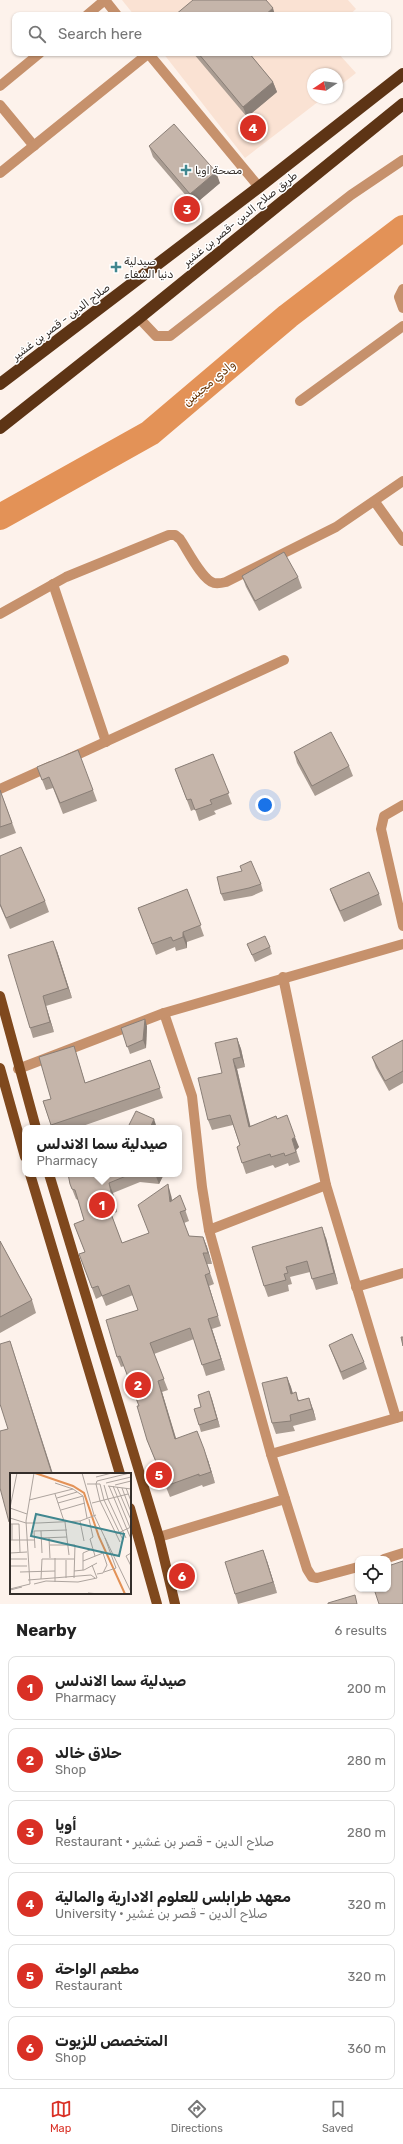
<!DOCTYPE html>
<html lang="en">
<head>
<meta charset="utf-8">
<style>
  :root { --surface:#fff; --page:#f2f2f2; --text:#222; --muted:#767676; --line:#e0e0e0; --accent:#d93025 }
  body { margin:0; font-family:Rubik,"Noto Sans Arabic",sans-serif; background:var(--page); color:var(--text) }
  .controls { position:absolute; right:12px; bottom:12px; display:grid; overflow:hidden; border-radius:8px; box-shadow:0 1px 3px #0004 }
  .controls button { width:36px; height:36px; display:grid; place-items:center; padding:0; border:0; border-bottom:1px solid var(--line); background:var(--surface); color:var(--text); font:20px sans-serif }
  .compass { position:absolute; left:307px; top:68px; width:36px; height:36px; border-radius:50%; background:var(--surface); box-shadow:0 1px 3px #0004; rotate:257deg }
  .you { position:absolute; left:265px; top:805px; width:14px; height:14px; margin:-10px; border:3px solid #fff; border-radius:50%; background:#1a73e8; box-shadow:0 0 0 6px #1a73e833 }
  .badge { display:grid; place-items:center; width:26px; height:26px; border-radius:50%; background:var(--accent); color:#fff; font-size:13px; font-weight:700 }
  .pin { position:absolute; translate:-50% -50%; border:2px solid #fff; box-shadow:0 1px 4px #0006 }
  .popup { position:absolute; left:22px; top:1125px; width:160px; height:52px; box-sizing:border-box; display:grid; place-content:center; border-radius:8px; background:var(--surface); filter:drop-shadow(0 1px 3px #0005); font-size:13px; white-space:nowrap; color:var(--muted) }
  .popup b { font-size:15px; color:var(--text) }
  .popup::after { content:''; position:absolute; left:50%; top:100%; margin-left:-8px; border:8px solid transparent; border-top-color:var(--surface) }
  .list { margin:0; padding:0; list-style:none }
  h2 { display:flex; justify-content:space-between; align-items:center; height:52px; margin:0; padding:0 16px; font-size:17px }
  h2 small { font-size:13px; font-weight:400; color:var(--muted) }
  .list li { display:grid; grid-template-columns:26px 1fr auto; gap:12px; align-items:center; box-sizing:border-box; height:64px; margin:0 8px 8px; padding:0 8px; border:1px solid var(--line); border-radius:8px }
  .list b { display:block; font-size:15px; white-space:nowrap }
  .list p { margin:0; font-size:13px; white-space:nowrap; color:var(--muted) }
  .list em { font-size:13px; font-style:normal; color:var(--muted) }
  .icon { flex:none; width:22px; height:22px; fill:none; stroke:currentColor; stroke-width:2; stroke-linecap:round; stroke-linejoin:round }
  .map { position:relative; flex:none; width:403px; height:1604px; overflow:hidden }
  .search { position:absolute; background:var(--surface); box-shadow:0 1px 3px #0004; left:12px; right:12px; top:12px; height:44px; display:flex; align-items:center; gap:10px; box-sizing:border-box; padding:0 14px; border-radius:8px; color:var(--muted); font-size:15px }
  .sheet { height:484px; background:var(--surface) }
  nav { display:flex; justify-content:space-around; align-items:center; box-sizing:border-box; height:56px; border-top:1px solid var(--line); background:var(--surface); font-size:11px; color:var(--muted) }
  nav a { display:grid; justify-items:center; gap:2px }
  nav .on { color:var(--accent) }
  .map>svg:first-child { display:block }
  .built { fill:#fae2d3 }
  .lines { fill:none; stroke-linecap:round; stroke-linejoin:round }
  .river { stroke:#e39257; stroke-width:26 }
  .minor { stroke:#c6916c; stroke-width:10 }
  .major { stroke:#7f481d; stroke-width:10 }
  .highway { stroke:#5d3415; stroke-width:12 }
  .wall { fill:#a99c92 }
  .shaded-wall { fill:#8a7f77 }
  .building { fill:#c5b5aa; stroke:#8a7f77 }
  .poi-dot { fill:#40878f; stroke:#fff; stroke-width:1.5 }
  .labels { text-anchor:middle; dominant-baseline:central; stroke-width:3; stroke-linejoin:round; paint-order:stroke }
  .poi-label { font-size:11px; fill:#342e2a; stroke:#fff; text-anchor:start }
  .street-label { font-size:11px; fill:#342e2a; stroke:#fff }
  .water-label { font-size:12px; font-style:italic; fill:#683404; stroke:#fff }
  .inset-river { fill:none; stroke:#e39257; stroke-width:2 }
  .inset-road { fill:none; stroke:#ada49e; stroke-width:1 }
  .view { fill:#40878f; fill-opacity:0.15; stroke:#40878f; stroke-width:2 }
  .inset-edge { fill:none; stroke:#342e2a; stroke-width:2 }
</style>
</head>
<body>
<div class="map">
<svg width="403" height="1604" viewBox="0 0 403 1604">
  <rect width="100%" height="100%" fill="#fdf2eb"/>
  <g class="built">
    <path d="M122 0H348L356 9 349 15H134Z"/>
    <path d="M163 53H338L356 73 337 88V74H313V98H323L245 158Z"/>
  </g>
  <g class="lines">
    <path class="river" d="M0 517 150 433 288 316 403 228"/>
    <g class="minor">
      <path d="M105 0 117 15"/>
      <path d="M87 15 105 0"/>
      <path d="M148 53 259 187"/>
      <path d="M0 86 40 53"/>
      <path d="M0 105 34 146"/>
      <path d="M0 173 149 53"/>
      <path d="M403 289 399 297 403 308"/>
      <path d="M139 318 156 336H170L351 195 403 160"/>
      <path d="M300 401 403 326"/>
      <path d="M375 502 403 541"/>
      <path d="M53 584 106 742"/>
      <path d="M0 614 66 577 169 535H175L180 539C187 549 202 580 214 583 218 584 222 583 226 582L336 527 403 481"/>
      <path d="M68 759 284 660"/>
      <path d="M0 789 51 766"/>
      <path d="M403 805 384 816 381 829 403 926"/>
      <path d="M283 977 326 1185 396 1418"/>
      <path d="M164 1013 192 1096 202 1187 209 1230 271 1454 307 1569 312 1577 317 1578 358 1567"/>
      <path d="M18 1069 164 1013 403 944"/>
      <path d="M209 1230 326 1185"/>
      <path d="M356 1287 403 1273"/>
      <path d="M271 1454 403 1416"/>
      <path d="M159 1537 285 1499"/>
      <path d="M384 1559 403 1553"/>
    </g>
    <g class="major">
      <path d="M0 996 36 1128"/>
      <path d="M0 1068 25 1157"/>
      <path d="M30 1174 120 1474"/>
      <path d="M49 1174 159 1537 175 1604"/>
      <path d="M130 1508 157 1604"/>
    </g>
    <g class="highway">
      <path d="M0 384 259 187 403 74"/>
      <path d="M0 428 139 318 403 104"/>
    </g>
  </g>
  <g class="wall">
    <path d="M193 53H249L273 82 277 92 247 117Z"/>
    <path d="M149 146 220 183 194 205 153 157Z"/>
    <path d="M242 576 298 577 302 588 259 611 246 587Z"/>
    <path d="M294 752 349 766 353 776 315 796 297 763Z"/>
    <path d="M213 754 232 804 214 811 216 814 199 821 195 809 191 811 175 769Z"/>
    <path d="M37 767 93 790 97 801 63 814 53 788 46 790Z"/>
    <path d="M0 790 16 833 0 839Z"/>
    <path d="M0 856 45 901 49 912 10 929 0 906Z"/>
    <path d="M261 884 263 891 252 896 224 901 221 894Z"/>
    <path d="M187 889 204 936 187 942V948L176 951 175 947 156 955 138 908Z"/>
    <path d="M330 889 379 894 382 905 344 922 334 900Z"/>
    <path d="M247 944 270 947 272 954 255 962Z"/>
    <path d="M57 951 72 998 46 1006 54 1032 33 1038 30 1028Z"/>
    <path d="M147 1026 146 1048 130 1054 121 1028Z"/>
    <path d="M237 1038 241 1049 245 1067 237 1069 250 1126 277 1119 299 1147 296 1150 300 1162 289 1166 288 1163 275 1168 273 1165 246 1174 237 1147 240 1145 233 1125 212 1130 208 1120 222 1073Z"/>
    <path d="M403 1040V1083L389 1091 376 1068 372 1057Z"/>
    <path d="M77 1057 85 1083 150 1060 163 1098 77 1128H52L43 1101 51 1099Z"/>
    <path d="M68 1174H164L159 1184 140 1182 113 1193 117 1212 111 1214 122 1243 149 1233 171 1195 172 1200 180 1195 189 1221 184 1223 189 1236 203 1237 207 1247 212 1264H207L214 1284 209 1286 221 1326 212 1329 225 1370 206 1376 194 1339 154 1354 168 1390 162 1392 176 1438 208 1460 215 1483 203 1487 202 1485 170 1497 147 1440 139 1406 124 1366 121 1367 117 1357 138 1310 133 1295 106 1306 102 1296 96 1299 79 1254 85 1252 74 1224 84 1220 78 1200 76 1199 70 1184Z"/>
    <path d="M326 1238 338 1284 316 1290 310 1272 290 1277 292 1284 288 1285 289 1291 268 1297 264 1286 252 1247Z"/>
    <path d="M0 1241 32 1300 36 1313 0 1333Z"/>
    <path d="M329 1345 364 1362 367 1369 343 1380Z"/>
    <path d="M287 1377 293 1393 299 1400 313 1409 316 1420 293 1426 295 1431 276 1434 272 1423Z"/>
    <path d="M209 1391 220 1427 201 1432 199 1425 201 1407Z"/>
    <path d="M267 1561 277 1593 238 1604 235 1594Z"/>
  </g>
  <g class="shaded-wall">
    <path d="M273 8 275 15H265Z"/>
    <path d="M273 82 277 92 247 117 243 107Z"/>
    <path d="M216 172 220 183 194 205 190 194Z"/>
    <path d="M183 932 187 942V948L183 937Z"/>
    <path d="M53 941 57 951 72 998 68 988Z"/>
    <path d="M43 996 46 1006 54 1032 50 1022Z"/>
    <path d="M145 1019 147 1026 146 1048 143 1040Z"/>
    <path d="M237 1038 241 1049 245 1067 241 1057Z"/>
    <path d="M74 1046 77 1057 88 1094 85 1083Z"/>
    <path d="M233 1059 237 1069 253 1137 249 1127Z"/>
    <path d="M154 1119 157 1128H150Z"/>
    <path d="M295 1137 299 1147 296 1150 300 1162 292 1139Z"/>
    <path d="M155 1174H164L159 1184Z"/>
    <path d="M109 1183 113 1193 117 1212 113 1201Z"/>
    <path d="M168 1184 171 1195 174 1212 170 1202Z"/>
    <path d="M322 1227 326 1238 338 1284 334 1273Z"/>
    <path d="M203 1237 207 1247 212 1264 208 1253Z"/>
    <path d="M205 1275 209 1286 221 1326 218 1316Z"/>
    <path d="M208 1319 212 1329 225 1370 221 1359Z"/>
    <path d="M10 1341 14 1353 53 1474H52Z"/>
    <path d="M287 1377 291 1387 295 1404 291 1394Z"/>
    <path d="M158 1381 162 1392 179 1449 175 1439Z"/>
    <path d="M209 1391 212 1399 220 1427 217 1419Z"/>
    <path d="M309 1398 313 1409 316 1420 312 1409Z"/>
    <path d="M204 1449 208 1460 215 1483 211 1472Z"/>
    <path d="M263 1550 267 1561 277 1593 273 1582Z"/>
  </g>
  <g class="building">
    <path d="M193 0H266L273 8 265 15H175Z"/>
    <path d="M198 53H249L273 82 243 107Z"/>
    <path d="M174 124 216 172 190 194 149 146Z"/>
    <path d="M284 552 298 577 255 601 242 576Z"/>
    <path d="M331 732 349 766 312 786 294 752Z"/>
    <path d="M78 750 93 790 60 803 49 777 42 780 37 767Z"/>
    <path d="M213 754 229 793 210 800 212 804 195 810 191 799 187 800 175 769Z"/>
    <path d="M0 790 12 823 0 827Z"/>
    <path d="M21 847 45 901 6 918 0 904V856Z"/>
    <path d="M251 861 261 884 249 888 221 894 217 877 242 871 240 866Z"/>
    <path d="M369 872 379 894 340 911 330 889Z"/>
    <path d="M187 889 201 925 183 932V937L173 941 171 937 152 944 138 908Z"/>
    <path d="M265 936 270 947 252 955 247 944Z"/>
    <path d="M53 941 68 988 43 996 50 1022 30 1028 8 955Z"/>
    <path d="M145 1019 143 1040 127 1047 121 1028Z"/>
    <path d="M237 1038 241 1057 233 1059 249 1127 276 1116 277 1119 287 1115 295 1137 292 1139 296 1152 285 1156 284 1153 271 1157 270 1154 242 1163 237 1147 240 1145 230 1115 208 1120 198 1078 222 1073 215 1043Z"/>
    <path d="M403 1040V1071L385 1081 372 1057Z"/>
    <path d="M74 1046 85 1083 150 1060 160 1088 51 1125 43 1101 51 1099 39 1057Z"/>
    <path d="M136 1111 154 1119 150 1128H110L128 1127Z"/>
    <path d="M68 1174H131L109 1183 113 1201 107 1203 122 1243 149 1233 138 1205 168 1184 170 1202 180 1195 186 1210 180 1212 189 1236 203 1237 208 1253H203L210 1273 205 1275 218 1316 208 1319 221 1359 202 1365 190 1328 150 1343 164 1379 158 1381 175 1439 197 1431 204 1449 211 1472 199 1476V1474L166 1486 147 1440 137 1406H139L120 1356 117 1357 106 1320 138 1310 129 1285 102 1296 98 1286 92 1288 79 1254 85 1252 74 1224 84 1220 75 1190 72 1189 70 1184Z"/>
    <path d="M322 1227 334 1273 312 1279 307 1261 286 1267 288 1273 284 1274 286 1280 264 1286 252 1247Z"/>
    <path d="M0 1241 32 1300 0 1317Z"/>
    <path d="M352 1334 364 1362 341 1372 329 1345Z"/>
    <path d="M401 1337H403V1346Z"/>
    <path d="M10 1341 52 1474H11V1521L9 1522 0 1488V1431L8 1429 0 1404V1344Z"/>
    <path d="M287 1377 291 1394 296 1392 298 1401 309 1398 312 1409 290 1415 291 1421 272 1423 262 1383Z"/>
    <path d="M209 1391 217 1419 199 1425 194 1409 201 1407 198 1395Z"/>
    <path d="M263 1550 273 1582 235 1594 225 1562Z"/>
    <path d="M403 1561V1604H379L374 1589H388V1566Z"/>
    <path d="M355 1595 357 1604H328V1603Z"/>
  </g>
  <g class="poi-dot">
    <path d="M184 164h4v4h4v4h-4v4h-4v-4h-4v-4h4z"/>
    <path d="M114 261h4v4h4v4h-4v4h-4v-4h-4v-4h4z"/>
  </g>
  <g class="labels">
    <g class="poi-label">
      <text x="195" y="170">مصحة اويا</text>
      <text x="124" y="261">صيدلية<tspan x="124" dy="13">دنيا الشفاء</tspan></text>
    </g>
    <g class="street-label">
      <text transform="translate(240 219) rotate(-39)">طريق صلاح الدين -قصر بن غشير</text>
      <text transform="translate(61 322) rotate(-37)">صلاح الدين - قصر بن غشير</text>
    </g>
    <g class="water-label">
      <text transform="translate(209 383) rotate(-40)">وادي مجينين</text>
    </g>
  </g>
  <g transform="translate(10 1473)">
    <rect width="121" height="121" fill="#fdf2eb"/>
    <path class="inset-river" d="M25 0 63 13 74 20 89 64 115 121"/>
    <path class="inset-road" d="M72 0 84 42 121 119M86 4 102 0M45 10 63 16 73 23 77 45M96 10 121 4M77 11H90M90 11 94 27 113 67M94 12 98 26 116 65M105 12 121 8M98 13 121 16M99 13 121 66M103 13 121 57M107 14 121 47M112 15 121 39M116 15 121 28M45 21 54 48M47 25 67 19M19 27 63 16M48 30 73 23M82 30 118 21M0 35 7 0M0 35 17 41M51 37 75 30M0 45 16 50H28L70 48 86 42M79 46 83 64 80 66 85 83M70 48 74 68M55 49 59 82M0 51H9L10 79M2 51V67M31 58 32 80M106 61 121 54M31 65 57 64M39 65 40 85M0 67H24M110 69 90 28 86 11 87 8 120 0M40 72H65L64 105M25 75 24 58 57 57M0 80 17 79M121 80 116 83 121 93M45 85V109M0 86H17M73 88 93 80 97 92 93 100 87 101M0 93H17M73 97V80L82 76M64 98 74 97 87 90M10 99 45 98M94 99 106 95 95 65M56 105V87M31 106 32 86H64M18 107 81 102 85 105M24 111 36 108 68 109 87 105 82 92M0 116 20 111 16 48 24 0M0 117 12 114M78 120 90 121M35 121H77"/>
    <path class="view" d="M26 41 114 61 109 83 21 63Z"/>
    <rect width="121" height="121" class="inset-edge"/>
  </g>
</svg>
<div class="controls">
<button><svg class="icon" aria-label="locate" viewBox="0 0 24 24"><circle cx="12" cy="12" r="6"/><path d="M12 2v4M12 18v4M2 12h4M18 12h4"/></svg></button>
</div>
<svg class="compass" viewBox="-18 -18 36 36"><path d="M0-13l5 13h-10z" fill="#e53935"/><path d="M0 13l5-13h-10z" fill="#767676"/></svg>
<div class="you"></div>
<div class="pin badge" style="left:102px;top:1205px">1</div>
<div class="popup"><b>صيدلية سما الاندلس</b>Pharmacy</div>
<div class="pin badge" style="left:138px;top:1385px">2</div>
<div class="pin badge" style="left:187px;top:209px">3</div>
<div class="pin badge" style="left:253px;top:128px">4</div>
<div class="pin badge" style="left:159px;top:1475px">5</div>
<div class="pin badge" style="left:182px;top:1576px">6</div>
<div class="search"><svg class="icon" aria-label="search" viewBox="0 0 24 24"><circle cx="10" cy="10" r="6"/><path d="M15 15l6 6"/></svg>Search here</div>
</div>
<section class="sheet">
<h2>Nearby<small>6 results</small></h2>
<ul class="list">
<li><span class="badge">1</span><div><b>صيدلية سما الاندلس</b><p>Pharmacy</p></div><em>200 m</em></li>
<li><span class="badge">2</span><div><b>حلاق خالد</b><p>Shop</p></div><em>280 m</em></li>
<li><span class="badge">3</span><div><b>أويا</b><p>Restaurant · صلاح الدين - قصر بن غشير</p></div><em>280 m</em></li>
<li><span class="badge">4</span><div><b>معهد طرابلس للعلوم الادارية والمالية</b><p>University · صلاح الدين - قصر بن غشير</p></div><em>320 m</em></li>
<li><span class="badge">5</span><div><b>مطعم الواحة</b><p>Restaurant</p></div><em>320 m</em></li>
<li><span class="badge">6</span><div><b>المتخصص للزيوت</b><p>Shop</p></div><em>360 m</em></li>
</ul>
</section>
<nav>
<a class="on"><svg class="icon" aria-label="map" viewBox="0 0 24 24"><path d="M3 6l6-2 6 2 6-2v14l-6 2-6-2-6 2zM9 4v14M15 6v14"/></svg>Map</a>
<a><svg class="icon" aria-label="directions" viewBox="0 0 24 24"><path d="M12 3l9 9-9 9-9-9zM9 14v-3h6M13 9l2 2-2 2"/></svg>Directions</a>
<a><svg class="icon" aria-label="saved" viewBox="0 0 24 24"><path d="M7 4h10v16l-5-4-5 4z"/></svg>Saved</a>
</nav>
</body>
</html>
